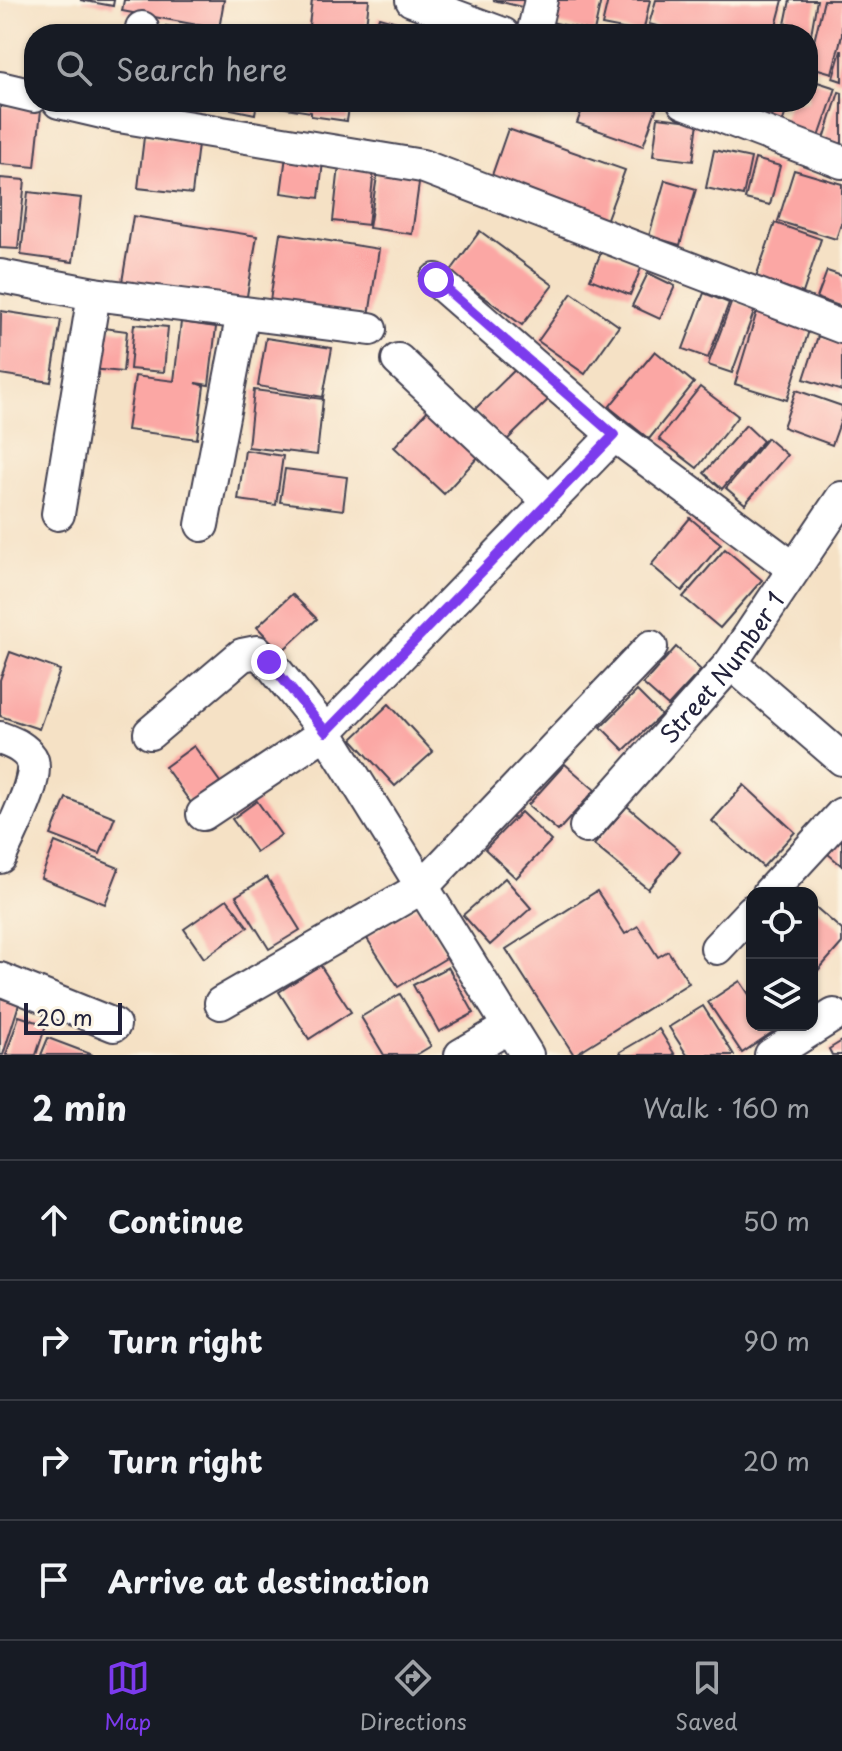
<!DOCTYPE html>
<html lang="en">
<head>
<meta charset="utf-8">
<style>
  :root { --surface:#171b24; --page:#20242c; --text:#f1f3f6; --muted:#9ea1a6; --line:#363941; --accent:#7c3aed }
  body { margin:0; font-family:"Playpen Sans",sans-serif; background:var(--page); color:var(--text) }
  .controls { position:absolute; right:24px; bottom:24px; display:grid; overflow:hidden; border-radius:16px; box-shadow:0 2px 6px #0004 }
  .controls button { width:72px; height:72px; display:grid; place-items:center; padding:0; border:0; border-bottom:2px solid var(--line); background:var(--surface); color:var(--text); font:40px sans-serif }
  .scale { position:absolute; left:24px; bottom:20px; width:98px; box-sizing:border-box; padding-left:8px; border:4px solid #22223b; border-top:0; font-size:22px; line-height:28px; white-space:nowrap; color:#22223b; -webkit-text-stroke:6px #fcf5e5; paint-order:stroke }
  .stop { position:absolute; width:24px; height:24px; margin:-18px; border:6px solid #7c3aed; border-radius:50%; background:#fff }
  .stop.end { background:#7c3aed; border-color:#fff; box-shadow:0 2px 8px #0008 }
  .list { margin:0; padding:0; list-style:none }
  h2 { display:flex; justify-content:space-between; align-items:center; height:104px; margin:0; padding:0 32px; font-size:34px }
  h2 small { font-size:26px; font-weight:400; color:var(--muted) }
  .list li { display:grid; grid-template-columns:52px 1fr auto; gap:24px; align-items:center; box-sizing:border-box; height:120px; padding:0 32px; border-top:2px solid var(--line) }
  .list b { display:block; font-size:30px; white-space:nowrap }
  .list em { font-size:26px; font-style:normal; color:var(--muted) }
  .icon { flex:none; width:44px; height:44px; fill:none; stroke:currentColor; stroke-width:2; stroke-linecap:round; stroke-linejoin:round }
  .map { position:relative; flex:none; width:842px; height:1055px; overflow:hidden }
  .search { position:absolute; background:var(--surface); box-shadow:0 2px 6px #0004; left:24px; right:24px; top:24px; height:88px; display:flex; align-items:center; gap:20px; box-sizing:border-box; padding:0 28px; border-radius:32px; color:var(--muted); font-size:30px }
  .sheet { height:584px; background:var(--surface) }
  nav { display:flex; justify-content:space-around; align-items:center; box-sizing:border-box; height:112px; border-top:2px solid var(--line); background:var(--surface); font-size:22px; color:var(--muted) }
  nav a { display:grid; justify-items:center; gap:4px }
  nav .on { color:var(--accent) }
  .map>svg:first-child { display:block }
  .building { fill:#fba7a4 }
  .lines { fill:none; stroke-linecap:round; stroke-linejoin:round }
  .minor-casing { stroke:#423f50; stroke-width:36 }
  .minor { stroke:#fff; stroke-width:32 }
  .route { stroke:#7c3aed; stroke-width:10 }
  .labels { text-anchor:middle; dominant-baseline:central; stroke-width:7; stroke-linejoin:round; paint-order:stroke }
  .street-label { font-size:24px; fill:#22223b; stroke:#fcf5e5 }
</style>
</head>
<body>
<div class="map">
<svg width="842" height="1055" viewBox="0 0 842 1055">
  <rect width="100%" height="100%" fill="#fcf5e5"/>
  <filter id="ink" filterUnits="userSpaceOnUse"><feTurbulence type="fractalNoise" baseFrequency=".0125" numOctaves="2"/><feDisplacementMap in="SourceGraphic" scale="16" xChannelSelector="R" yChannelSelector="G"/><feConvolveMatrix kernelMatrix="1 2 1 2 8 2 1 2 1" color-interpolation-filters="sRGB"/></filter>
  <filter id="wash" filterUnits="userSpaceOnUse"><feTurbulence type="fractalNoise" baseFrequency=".006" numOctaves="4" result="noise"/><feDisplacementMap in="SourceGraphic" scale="32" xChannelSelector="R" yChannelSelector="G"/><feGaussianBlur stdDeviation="1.8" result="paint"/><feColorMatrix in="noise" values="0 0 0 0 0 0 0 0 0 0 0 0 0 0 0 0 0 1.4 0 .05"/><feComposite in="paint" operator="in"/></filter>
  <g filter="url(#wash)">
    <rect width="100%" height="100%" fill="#f5e1c5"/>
    <g id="blocks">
      <g class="building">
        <path d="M80 0H114L113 6Z"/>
        <path d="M124 0H224L219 29 122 11Z"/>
        <path d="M312 0H369L365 34H308Z"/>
        <path d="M493 0H527L526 8Z"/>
        <path d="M556 0H601L594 32 551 22Z"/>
        <path d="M608 0H650L643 33 602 25Z"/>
        <path d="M656 0H783L774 34H688L649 24Z"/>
        <path d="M790 0H817L810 40 808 34H783Z"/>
        <path d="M824 0H842V35L832 73 808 66Z"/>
        <path d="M379 17 436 33V34H374Z"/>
        <path d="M166 26 203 33V34H164Z"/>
        <path d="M841 51H842V81L833 78Z"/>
        <path d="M808 79 836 88 819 137 782 124 789 102H808Z"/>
        <path d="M839 92 842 93V144L824 139Z"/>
        <path d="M198 102H257L255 114Z"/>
        <path d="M280 102H350L347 121 311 116V112L279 107Z"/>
        <path d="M585 102H654L658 104 643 146 577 123Z"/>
        <path d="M749 102H775L771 117 747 111Z"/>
        <path d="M0 106 41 110 35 167 0 164Z"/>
        <path d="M658 117 698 122 693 161 653 156Z"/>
        <path d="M508 129 625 170 606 221 490 181Z"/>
        <path d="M144 137 198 144 192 194 138 188Z"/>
        <path d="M714 150 751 158 743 196 706 188Z"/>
        <path d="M286 156 323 161 319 198 281 193Z"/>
        <path d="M755 159 780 166 770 205 745 199Z"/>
        <path d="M339 166 374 169 368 225 333 221Z"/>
        <path d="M378 170 420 176 412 234 369 228Z"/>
        <path d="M794 170 842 184V221L836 239 778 221Z"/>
        <path d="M0 178 25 180 18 249 0 248Z"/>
        <path d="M665 180 696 189 680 245 649 236Z"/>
        <path d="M28 192 81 198 73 262 21 255Z"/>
        <path d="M133 216 257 236 246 302 122 282Z"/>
        <path d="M775 223 821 239 803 293 756 277Z"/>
        <path d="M480 231 553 285 522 325 450 272Z"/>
        <path d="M280 233 379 249 369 316 270 301Z"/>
        <path d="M602 250 642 266 630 295 590 279Z"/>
        <path d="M827 271 842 276V307L817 298Z"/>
        <path d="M648 273 675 286 660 319 632 306Z"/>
        <path d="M572 293 619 326 585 374 538 341Z"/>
        <path d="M704 293 729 303 708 358 683 349Z"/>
        <path d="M732 301 755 309 732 373 708 365Z"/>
        <path d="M758 308 811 324 787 400 735 384Z"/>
        <path d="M1 311 61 320 51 382 0 374Z"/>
        <path d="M181 322 216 327 209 385 196 383 204 386 197 439 127 430 135 376 174 381Z"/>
        <path d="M134 324 168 327 164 372 130 369Z"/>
        <path d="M96 327 127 331 123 372 91 369Z"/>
        <path d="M818 336 842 344V391L804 379Z"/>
        <path d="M266 338 332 348 323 397 258 386Z"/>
        <path d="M655 351 694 383 649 439 609 407Z"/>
        <path d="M522 363 554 394 505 442 474 410Z"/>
        <path d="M700 387 738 416 697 468 659 439Z"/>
        <path d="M254 390 323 399 317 455 248 447Z"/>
        <path d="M796 390 842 406V417L832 445 783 427Z"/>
        <path d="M430 408 481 454 444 494 394 447Z"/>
        <path d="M746 425 763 441 722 489 704 473Z"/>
        <path d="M767 438 787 455 745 504 726 488Z"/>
        <path d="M245 450 283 456 276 505 238 500Z"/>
        <path d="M285 469 347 477 343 510 280 502Z"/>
        <path d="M690 518 721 544 682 591 651 565Z"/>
        <path d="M725 549 762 580 720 628 683 597Z"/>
        <path d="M292 594 317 619 281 652 257 627Z"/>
        <path d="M676 647 701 670 668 706 643 684Z"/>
        <path d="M10 652 60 670 39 729 0 716V680Z"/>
        <path d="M637 691 661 715 624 750 601 727Z"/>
        <path d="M389 704 433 752 395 786 352 739Z"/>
        <path d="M194 746 220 782 191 803 165 767Z"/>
        <path d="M565 764 595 790 558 831 528 805Z"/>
        <path d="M744 785 795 832 763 867 712 821Z"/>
        <path d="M66 798 115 817 100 854 51 835Z"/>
        <path d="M257 801 281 835 256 852 232 819Z"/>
        <path d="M627 806 680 851 648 889 594 845Z"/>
        <path d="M521 812 551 841 516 878 485 849Z"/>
        <path d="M842 837V866L828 854Z"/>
        <path d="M55 842 119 868 105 904 41 878Z"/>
        <path d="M267 877 300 930 269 949 236 896Z"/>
        <path d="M505 878 531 908 490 945 463 915Z"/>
        <path d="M597 891 625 934 638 926 658 957 668 951 689 983 574 1055 506 949Z"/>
        <path d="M227 899 248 927 204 958 184 929Z"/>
        <path d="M812 904 842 930V943L814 975 812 973Z"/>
        <path d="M417 906 448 957 398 987 366 937Z"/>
        <path d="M320 965 351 1012 309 1039 279 992Z"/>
        <path d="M448 967 474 1013 439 1032 413 985Z"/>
        <path d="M740 981 752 999V1025H770L774 1031 742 1053 708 1002Z"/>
        <path d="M400 994 431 1046 416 1055H384L361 1017Z"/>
        <path d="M0 998 19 1004 3 1055H0Z"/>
        <path d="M703 1006 734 1055H687L669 1027Z"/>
        <path d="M19 1016 46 1025 36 1055H6Z"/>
        <path d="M659 1029 675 1055H622L620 1052Z"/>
        <path d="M48 1038 93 1055H41Z"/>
        <path d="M842 1041V1055H832L829 1049Z"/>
      </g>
    </g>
  </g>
  <g filter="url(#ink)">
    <use href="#blocks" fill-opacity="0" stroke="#423f50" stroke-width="2"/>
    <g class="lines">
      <defs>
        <g id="minor">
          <path d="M412 0 503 34"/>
          <path d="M141 34 142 28"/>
          <path d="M533 34 541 0"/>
          <path d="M0 88 34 96"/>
          <path d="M59 102 119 116 422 166 842 327"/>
          <path d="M684 102 842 162"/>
          <path d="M0 276 94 294 370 329"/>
          <path d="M436 280 614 435 793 568"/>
          <path d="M398 360 550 502"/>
          <path d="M58 514 94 294"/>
          <path d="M202 525 243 313"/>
          <path d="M731 663 842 759"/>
          <path d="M150 733 242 655 257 652 269 662 326 732 527 1055"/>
          <path d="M0 738C12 743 23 746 31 758 42 776 8 837 0 857"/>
          <path d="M203 814 326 732 614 435"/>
          <path id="s1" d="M586 827 731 663 842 498"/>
          <path d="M769 893 842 814"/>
          <path d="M717 948 752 911"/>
          <path d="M0 979 114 1025"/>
          <path d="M221 1003 421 888 651 647"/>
          <path d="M461 1055 509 1027"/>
          <path d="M771 1055 834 1015"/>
        </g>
      </defs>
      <use href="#minor" class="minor-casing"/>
      <use href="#minor" class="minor"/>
    </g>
  </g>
  <g class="lines" filter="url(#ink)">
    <path class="route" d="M269 662 326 732 614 435 436 280"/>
  </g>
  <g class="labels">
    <g class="street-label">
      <text stroke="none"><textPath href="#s1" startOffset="210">Street Number 1</textPath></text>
    </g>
  </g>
</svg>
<div class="controls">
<button><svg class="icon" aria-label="locate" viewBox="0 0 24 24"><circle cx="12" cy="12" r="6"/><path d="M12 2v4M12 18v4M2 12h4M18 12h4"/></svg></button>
<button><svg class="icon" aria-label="layers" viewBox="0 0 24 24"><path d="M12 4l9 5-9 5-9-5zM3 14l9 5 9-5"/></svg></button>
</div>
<div class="scale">20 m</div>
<div class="stop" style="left:436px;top:280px"></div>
<div class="stop end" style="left:269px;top:662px"></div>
<div class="search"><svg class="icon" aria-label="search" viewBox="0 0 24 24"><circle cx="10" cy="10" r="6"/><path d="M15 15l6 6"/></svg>Search here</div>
</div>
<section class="sheet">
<h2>2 min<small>Walk · 160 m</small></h2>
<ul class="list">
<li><svg class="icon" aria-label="ahead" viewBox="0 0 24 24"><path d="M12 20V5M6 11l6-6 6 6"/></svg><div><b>Continue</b></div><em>50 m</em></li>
<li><svg class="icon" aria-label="right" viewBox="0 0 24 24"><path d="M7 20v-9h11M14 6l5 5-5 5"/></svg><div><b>Turn right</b></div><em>90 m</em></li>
<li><svg class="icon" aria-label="right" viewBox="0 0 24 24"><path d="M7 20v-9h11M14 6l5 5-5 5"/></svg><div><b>Turn right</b></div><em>20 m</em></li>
<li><svg class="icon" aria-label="arrive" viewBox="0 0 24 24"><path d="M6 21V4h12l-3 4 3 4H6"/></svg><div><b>Arrive at destination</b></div></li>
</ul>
</section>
<nav>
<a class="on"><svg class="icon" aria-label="map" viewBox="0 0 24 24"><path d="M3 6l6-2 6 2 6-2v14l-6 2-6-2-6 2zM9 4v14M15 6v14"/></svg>Map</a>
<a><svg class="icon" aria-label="directions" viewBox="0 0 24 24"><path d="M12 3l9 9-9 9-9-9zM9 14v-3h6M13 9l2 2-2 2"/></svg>Directions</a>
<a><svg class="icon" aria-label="saved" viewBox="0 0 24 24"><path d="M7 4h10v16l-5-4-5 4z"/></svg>Saved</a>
</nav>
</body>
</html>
